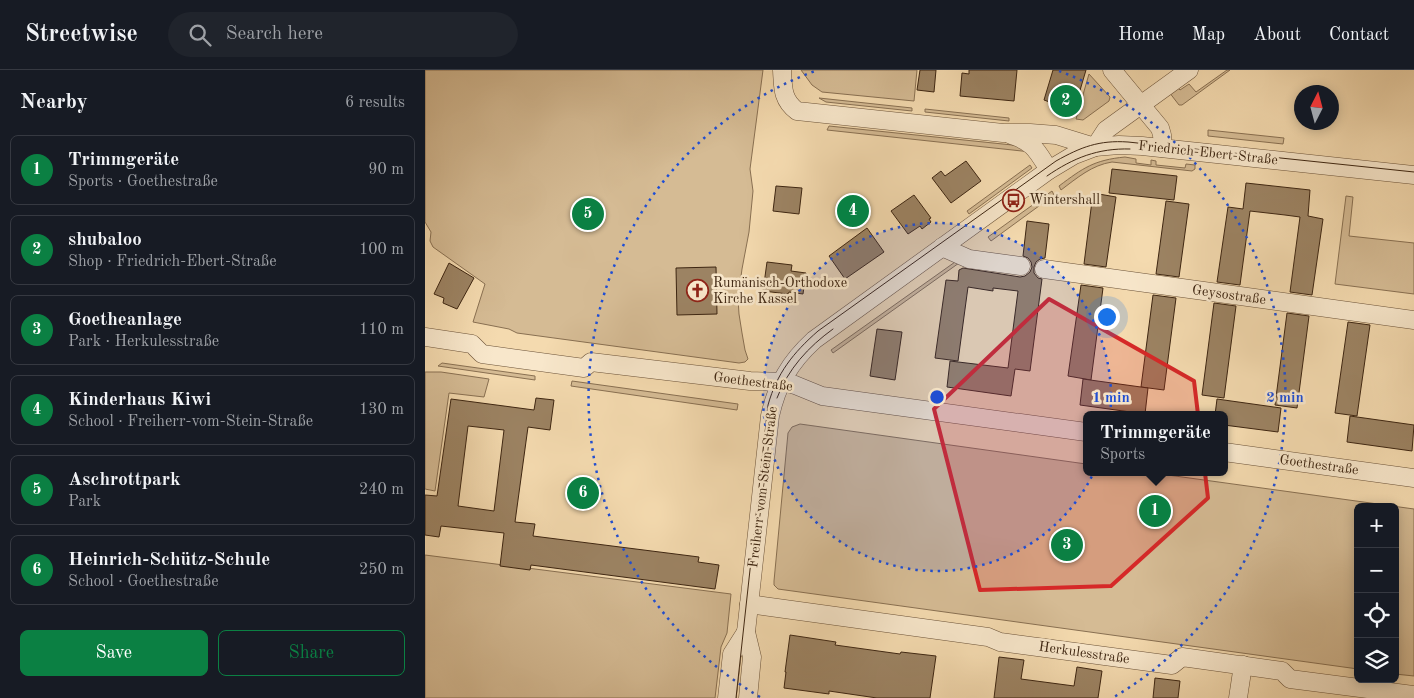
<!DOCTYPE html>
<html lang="en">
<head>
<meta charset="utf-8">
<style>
  :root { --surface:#171b24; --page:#20242c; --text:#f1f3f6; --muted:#9ea1a6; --line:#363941; --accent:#0b8043 }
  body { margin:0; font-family:"Old Standard TT",serif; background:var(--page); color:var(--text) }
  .controls { position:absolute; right:15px; bottom:15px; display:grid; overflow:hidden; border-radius:8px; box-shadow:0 2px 12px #0003 }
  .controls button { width:45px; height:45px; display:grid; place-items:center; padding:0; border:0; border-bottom:1px solid var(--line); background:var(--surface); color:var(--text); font:25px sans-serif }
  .compass { position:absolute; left:869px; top:15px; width:45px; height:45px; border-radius:50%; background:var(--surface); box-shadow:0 2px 12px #0003; rotate:6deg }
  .you { position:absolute; left:681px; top:246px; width:18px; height:18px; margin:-12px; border:4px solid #fff; border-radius:50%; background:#1a73e8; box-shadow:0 0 0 8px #1a73e833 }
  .badge { display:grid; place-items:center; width:32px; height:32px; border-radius:50%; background:var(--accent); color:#fff; font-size:16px; font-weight:700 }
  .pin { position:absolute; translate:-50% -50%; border:2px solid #fff; box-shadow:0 1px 5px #0006 }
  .popup { position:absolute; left:658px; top:341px; width:145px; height:65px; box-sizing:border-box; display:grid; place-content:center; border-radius:8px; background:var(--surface); filter:drop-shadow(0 1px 4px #0005); font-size:16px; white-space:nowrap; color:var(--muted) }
  .popup b { font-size:19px; color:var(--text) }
  .popup::after { content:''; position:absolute; left:50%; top:100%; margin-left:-10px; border:10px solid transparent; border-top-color:var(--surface) }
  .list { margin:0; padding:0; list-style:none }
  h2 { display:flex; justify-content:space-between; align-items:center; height:65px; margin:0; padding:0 20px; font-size:21px }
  h2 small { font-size:16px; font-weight:400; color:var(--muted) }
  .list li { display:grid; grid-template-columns:32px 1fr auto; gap:15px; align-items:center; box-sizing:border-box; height:70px; margin:0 10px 10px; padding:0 10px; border:1px solid var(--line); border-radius:8px }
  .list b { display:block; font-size:19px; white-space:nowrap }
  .list p { margin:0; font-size:16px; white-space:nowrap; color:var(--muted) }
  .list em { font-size:16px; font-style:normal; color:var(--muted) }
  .actions { display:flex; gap:10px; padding:15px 20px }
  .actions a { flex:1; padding:11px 0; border:1px solid var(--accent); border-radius:8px; text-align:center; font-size:18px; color:var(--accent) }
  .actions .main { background:var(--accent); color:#fff }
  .icon { flex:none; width:28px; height:28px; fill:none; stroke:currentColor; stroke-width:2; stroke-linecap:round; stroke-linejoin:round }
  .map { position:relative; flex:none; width:989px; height:628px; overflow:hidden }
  header { display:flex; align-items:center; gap:30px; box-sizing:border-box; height:70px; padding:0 25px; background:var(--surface); border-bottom:1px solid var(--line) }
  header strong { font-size:24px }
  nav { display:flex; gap:28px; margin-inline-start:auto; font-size:18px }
  .search { width:350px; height:45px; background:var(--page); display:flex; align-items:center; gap:12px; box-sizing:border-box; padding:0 18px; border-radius:28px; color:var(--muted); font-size:19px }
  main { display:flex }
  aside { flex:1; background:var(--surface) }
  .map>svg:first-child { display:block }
  .green { fill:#d5bb94; stroke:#897052 }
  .building { fill:#9c8363; stroke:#3d2511; fill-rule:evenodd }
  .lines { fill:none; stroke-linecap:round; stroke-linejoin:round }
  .minor-casing { stroke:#6b5238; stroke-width:19 }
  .minor { stroke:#f8e7cb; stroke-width:18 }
  .tram { stroke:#3d2511; stroke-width:1 }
  .marked { fill:#d62828; fill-opacity:0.2; stroke:#d62828; stroke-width:4; stroke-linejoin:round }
  .ring { fill:none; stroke:#1d4ed8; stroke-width:2.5; stroke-dasharray:2.5 5 }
  .labels { text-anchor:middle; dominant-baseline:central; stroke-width:5; stroke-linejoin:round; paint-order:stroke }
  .street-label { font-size:14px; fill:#3d2511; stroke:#f8e7cb }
  .poi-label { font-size:14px; fill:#3d2511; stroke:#f8e7cb; text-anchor:start }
  .centre { fill:#1d4ed8; stroke:#f8e7cb; stroke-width:2.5 }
  .ring-label { font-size:15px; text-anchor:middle; font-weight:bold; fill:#1d4ed8; stroke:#f8e7cb; stroke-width:5; stroke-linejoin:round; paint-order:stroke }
</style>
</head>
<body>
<header>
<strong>Streetwise</strong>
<div class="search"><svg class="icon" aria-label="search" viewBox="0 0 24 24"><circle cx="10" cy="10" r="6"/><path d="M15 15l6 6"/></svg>Search here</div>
<nav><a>Home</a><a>Map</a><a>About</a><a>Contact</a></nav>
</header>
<main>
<aside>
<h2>Nearby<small>6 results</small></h2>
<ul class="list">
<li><span class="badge">1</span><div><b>Trimmgeräte</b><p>Sports · Goethestraße</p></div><em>90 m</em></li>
<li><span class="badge">2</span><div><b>shubaloo</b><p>Shop · Friedrich-Ebert-Straße</p></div><em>100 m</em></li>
<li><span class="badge">3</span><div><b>Goetheanlage</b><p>Park · Herkulesstraße</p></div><em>110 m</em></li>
<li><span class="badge">4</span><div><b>Kinderhaus Kiwi</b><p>School · Freiherr-vom-Stein-Straße</p></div><em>130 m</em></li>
<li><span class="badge">5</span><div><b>Aschrottpark</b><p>Park</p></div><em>240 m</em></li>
<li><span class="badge">6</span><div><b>Heinrich-Schütz-Schule</b><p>School · Goethestraße</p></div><em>250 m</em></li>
</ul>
<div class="actions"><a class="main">Save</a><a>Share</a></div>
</aside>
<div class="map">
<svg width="989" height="628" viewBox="0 0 989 628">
  <rect width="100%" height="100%" fill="#f4daaf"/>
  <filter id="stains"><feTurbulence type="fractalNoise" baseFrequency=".004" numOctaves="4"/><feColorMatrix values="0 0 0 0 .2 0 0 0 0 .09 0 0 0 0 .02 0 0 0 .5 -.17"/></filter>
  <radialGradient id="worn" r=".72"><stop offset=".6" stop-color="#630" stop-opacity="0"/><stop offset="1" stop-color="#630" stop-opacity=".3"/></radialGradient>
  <g class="green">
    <path d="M0 0H338L325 99 328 121 324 162 317 199 313 229 314 244 317 263 320 280 323 289 320 292 314 293 92 263 84 259 48 252 60 214 8 177 5 171 6 162 0 152Z"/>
    <path d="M376 0H492L489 31 397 22 387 15Z"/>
    <path d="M802 0H805L757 35H754L744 22 752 17 755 20 764 14 771 22Z"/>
    <path d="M664 4 685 27 684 31 658 50 651 49Z"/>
    <path d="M394 28 487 38V41L401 32Z"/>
    <path d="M500 39 584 48V51L500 42Z"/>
    <path d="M404 56 597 76 606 82 402 60Z"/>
    <path d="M783 60 859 68 858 74 783 66Z"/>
    <path d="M700 87 711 89V93L726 95V90L731 91V95L760 98 761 94 770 95V99L767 101 687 92C667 95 652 108 636 120L634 116C658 98 669 90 700 87Z"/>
    <path d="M605 95 607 98 544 144 542 141Z"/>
    <path d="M627 121 629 125 566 171 563 167Z"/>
    <path d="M921 126 928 127 924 166 989 173V224L910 214Z"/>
    <path d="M530 192 534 193 408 283 406 280Z"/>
    <path d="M17 293 110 306V310L13 296Z"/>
    <path d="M0 302H16L64 309 59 327 24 323 10 421 0 419Z"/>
    <path d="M147 311 313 334 312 340 146 316Z"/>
    <path d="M375 354 661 394V402H721L989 439V606L970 604V437H933V599L353 519 349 515V511L363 363 367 357Z"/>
    <path d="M0 485 306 524 302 563 296 577 290 628H0Z"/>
  </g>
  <g class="building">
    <path d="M495 0H511L509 22 492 20Z"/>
    <path d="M544 0H592L589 31 535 26 537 3 544 4Z"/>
    <path d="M628 0H661L648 44 629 42 630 34 619 30Z"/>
    <path d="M541 91 556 111 526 133 507 108 516 101 520 106Z"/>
    <path d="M687 99 752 106 749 130 684 123Z"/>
    <path d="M821 113 885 120 883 146 898 149 887 225 865 222 875 147 860 145 825 141 815 215 792 212 803 137 818 139Z"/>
    <path d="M351 116 377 118 374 144 348 141Z"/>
    <path d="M668 123 691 127 681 197 659 194Z"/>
    <path d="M489 125 506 148 504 149 506 152 497 159 495 156 483 164 466 141Z"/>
    <path d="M741 131 764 134 754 207 731 204Z"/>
    <path d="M602 151 624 154 620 188 615 189 611 192 609 197V203L613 208 617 209 605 301 590 299 586 326 522 317 525 291 583 298 593 221 568 218V221L543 217 533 291 510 288 521 210 533 211 534 200 538 198 595 207 600 206 605 202 607 197 606 192 603 188 598 186Z"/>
    <path d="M442 158 459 182 420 209 404 186Z"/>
    <path d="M342 192 367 195 366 201 381 203 378 224 364 222 363 224 338 221Z"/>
    <path d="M24 193 49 208 32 239 18 233 19 228 9 224Z"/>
    <path d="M291 197 292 244 252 245 251 198Z"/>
    <path d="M656 215 678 218 666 310 643 306Z"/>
    <path d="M728 225 751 228 739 320 716 317Z"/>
    <path d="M789 233 811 236 799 328 777 325Z"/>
    <path d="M862 243 884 246 872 338 850 335Z"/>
    <path d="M923 252 945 255 932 346 910 343Z"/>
    <path d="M452 259 477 262 470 310 445 306Z"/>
    <path d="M658 309 723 318 720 344 655 335Z"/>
    <path d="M111 328 129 330 125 360 103 357 90 452 110 454 108 466 274 487 273 492 294 495 290 519 106 495 105 500 75 496 79 463 16 456 14 467 0 465V425L12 426 26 329 109 340ZM43 356 79 360 69 441 33 436Z"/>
    <path d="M792 329 856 338 853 362 799 355V345H790Z"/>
    <path d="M925 346 989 355 987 381 922 372Z"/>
    <path d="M365 565 411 572 410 575 475 584 476 582 511 586 505 628H452L404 621V624L359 618 361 602H360Z"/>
    <path d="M574 587 599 590 596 609 649 616 652 597 677 601 673 628H569Z"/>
    <path d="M730 608 755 611 753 628H728Z"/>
  </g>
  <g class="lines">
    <defs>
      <g id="minor">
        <path d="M357 0C358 17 357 30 372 41L578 63H605L631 65 670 77 694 75 717 76 989 105"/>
        <path d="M687 0 735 58 737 65 738 78"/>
        <path d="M586 65C609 72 612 81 624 100"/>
        <path d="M517 177 544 189 596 196"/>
        <path d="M619 199 989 250"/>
        <path d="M0 267 47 274 57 284 159 298 166 292 325 311 359 312 370 315 397 326 661 362"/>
        <path d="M799 382 989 408"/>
        <path d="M324 534 563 567 575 572 747 595 757 587 857 601 865 609 989 625"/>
        <path d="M302 628 307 584 321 562"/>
        <path d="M323 628 327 587 321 562 345 346C352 314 365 292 389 270L624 100 649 85 670 77 681 60 764 0"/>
        <path d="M813 628 818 595"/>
      </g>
    </defs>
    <use href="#minor" class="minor-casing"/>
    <use href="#minor" class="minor"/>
    <g class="tram">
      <path d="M622 106C648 88 673 78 705 79"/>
      <path d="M352 328C363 299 383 277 408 259"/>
      <path d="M311 628 343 335C352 303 368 283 393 261L631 91C656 77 674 70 703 72L989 102"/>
    </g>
  </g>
  <path class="marked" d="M624 229 769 311 783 428 686 516 555 520 509 339Z"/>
  <circle cx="512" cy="327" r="174" fill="#1d4ed8" fill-opacity=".12"/>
  <g class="ring">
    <circle cx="512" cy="327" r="174"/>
    <path d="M335 627A348 348 0 0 1 390 1M634 1A348 348 0 0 1 689 627"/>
  </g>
  <defs>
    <symbol id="bus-ring" viewBox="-11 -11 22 22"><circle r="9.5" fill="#f8e7cb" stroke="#8f2418" stroke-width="1.5"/><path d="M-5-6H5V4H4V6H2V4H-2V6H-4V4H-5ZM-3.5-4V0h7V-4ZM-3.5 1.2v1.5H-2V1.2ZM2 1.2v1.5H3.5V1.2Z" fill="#8f2418"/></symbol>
    <symbol id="church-ring" viewBox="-11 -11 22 22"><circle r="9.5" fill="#f8e7cb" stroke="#8f2418" stroke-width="1.5"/><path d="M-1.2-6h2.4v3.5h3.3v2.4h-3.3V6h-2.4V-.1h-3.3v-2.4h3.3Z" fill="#8f2418"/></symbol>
  </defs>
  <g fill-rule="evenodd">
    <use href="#bus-ring" x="576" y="118" width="25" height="25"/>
    <use href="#church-ring" x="260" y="208" width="25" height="25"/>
  </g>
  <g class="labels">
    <g class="street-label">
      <text transform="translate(783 83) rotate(6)">Friedrich-Ebert-Straße</text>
      <text transform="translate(804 225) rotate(8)">Geysostraße</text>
      <text transform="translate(328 312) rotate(7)">Goethestraße</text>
      <text transform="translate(894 395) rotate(8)">Goethestraße</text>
      <text transform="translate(338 417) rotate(-83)">Freiherr-vom-Stein-Straße</text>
      <text transform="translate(659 583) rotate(8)">Herkulesstraße</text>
    </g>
    <g class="poi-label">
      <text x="604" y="130">Wintershall</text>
      <text x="288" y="213">Rumänisch-Orthodoxe<tspan x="288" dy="16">Kirche Kassel</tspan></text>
    </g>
  </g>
  <circle cx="512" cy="327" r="8" class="centre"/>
  <g class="ring-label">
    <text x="686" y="332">1 min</text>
    <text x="860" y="332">2 min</text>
  </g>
  <rect width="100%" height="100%" filter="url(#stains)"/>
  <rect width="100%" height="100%" fill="url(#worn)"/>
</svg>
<div class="controls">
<button>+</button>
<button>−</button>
<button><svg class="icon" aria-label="locate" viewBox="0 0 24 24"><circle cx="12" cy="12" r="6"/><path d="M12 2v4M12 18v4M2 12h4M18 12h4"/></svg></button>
<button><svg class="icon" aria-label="layers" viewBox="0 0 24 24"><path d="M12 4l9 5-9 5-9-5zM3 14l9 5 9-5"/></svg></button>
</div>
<svg class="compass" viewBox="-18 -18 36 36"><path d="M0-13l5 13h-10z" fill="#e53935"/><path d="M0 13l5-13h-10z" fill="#9ea1a6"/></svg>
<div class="you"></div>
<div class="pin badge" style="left:730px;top:441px">1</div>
<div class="popup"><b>Trimmgeräte</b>Sports</div>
<div class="pin badge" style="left:641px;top:31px">2</div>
<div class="pin badge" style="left:642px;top:475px">3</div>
<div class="pin badge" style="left:428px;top:141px">4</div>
<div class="pin badge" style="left:163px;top:144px">5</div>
<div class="pin badge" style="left:158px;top:423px">6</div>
</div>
</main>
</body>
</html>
